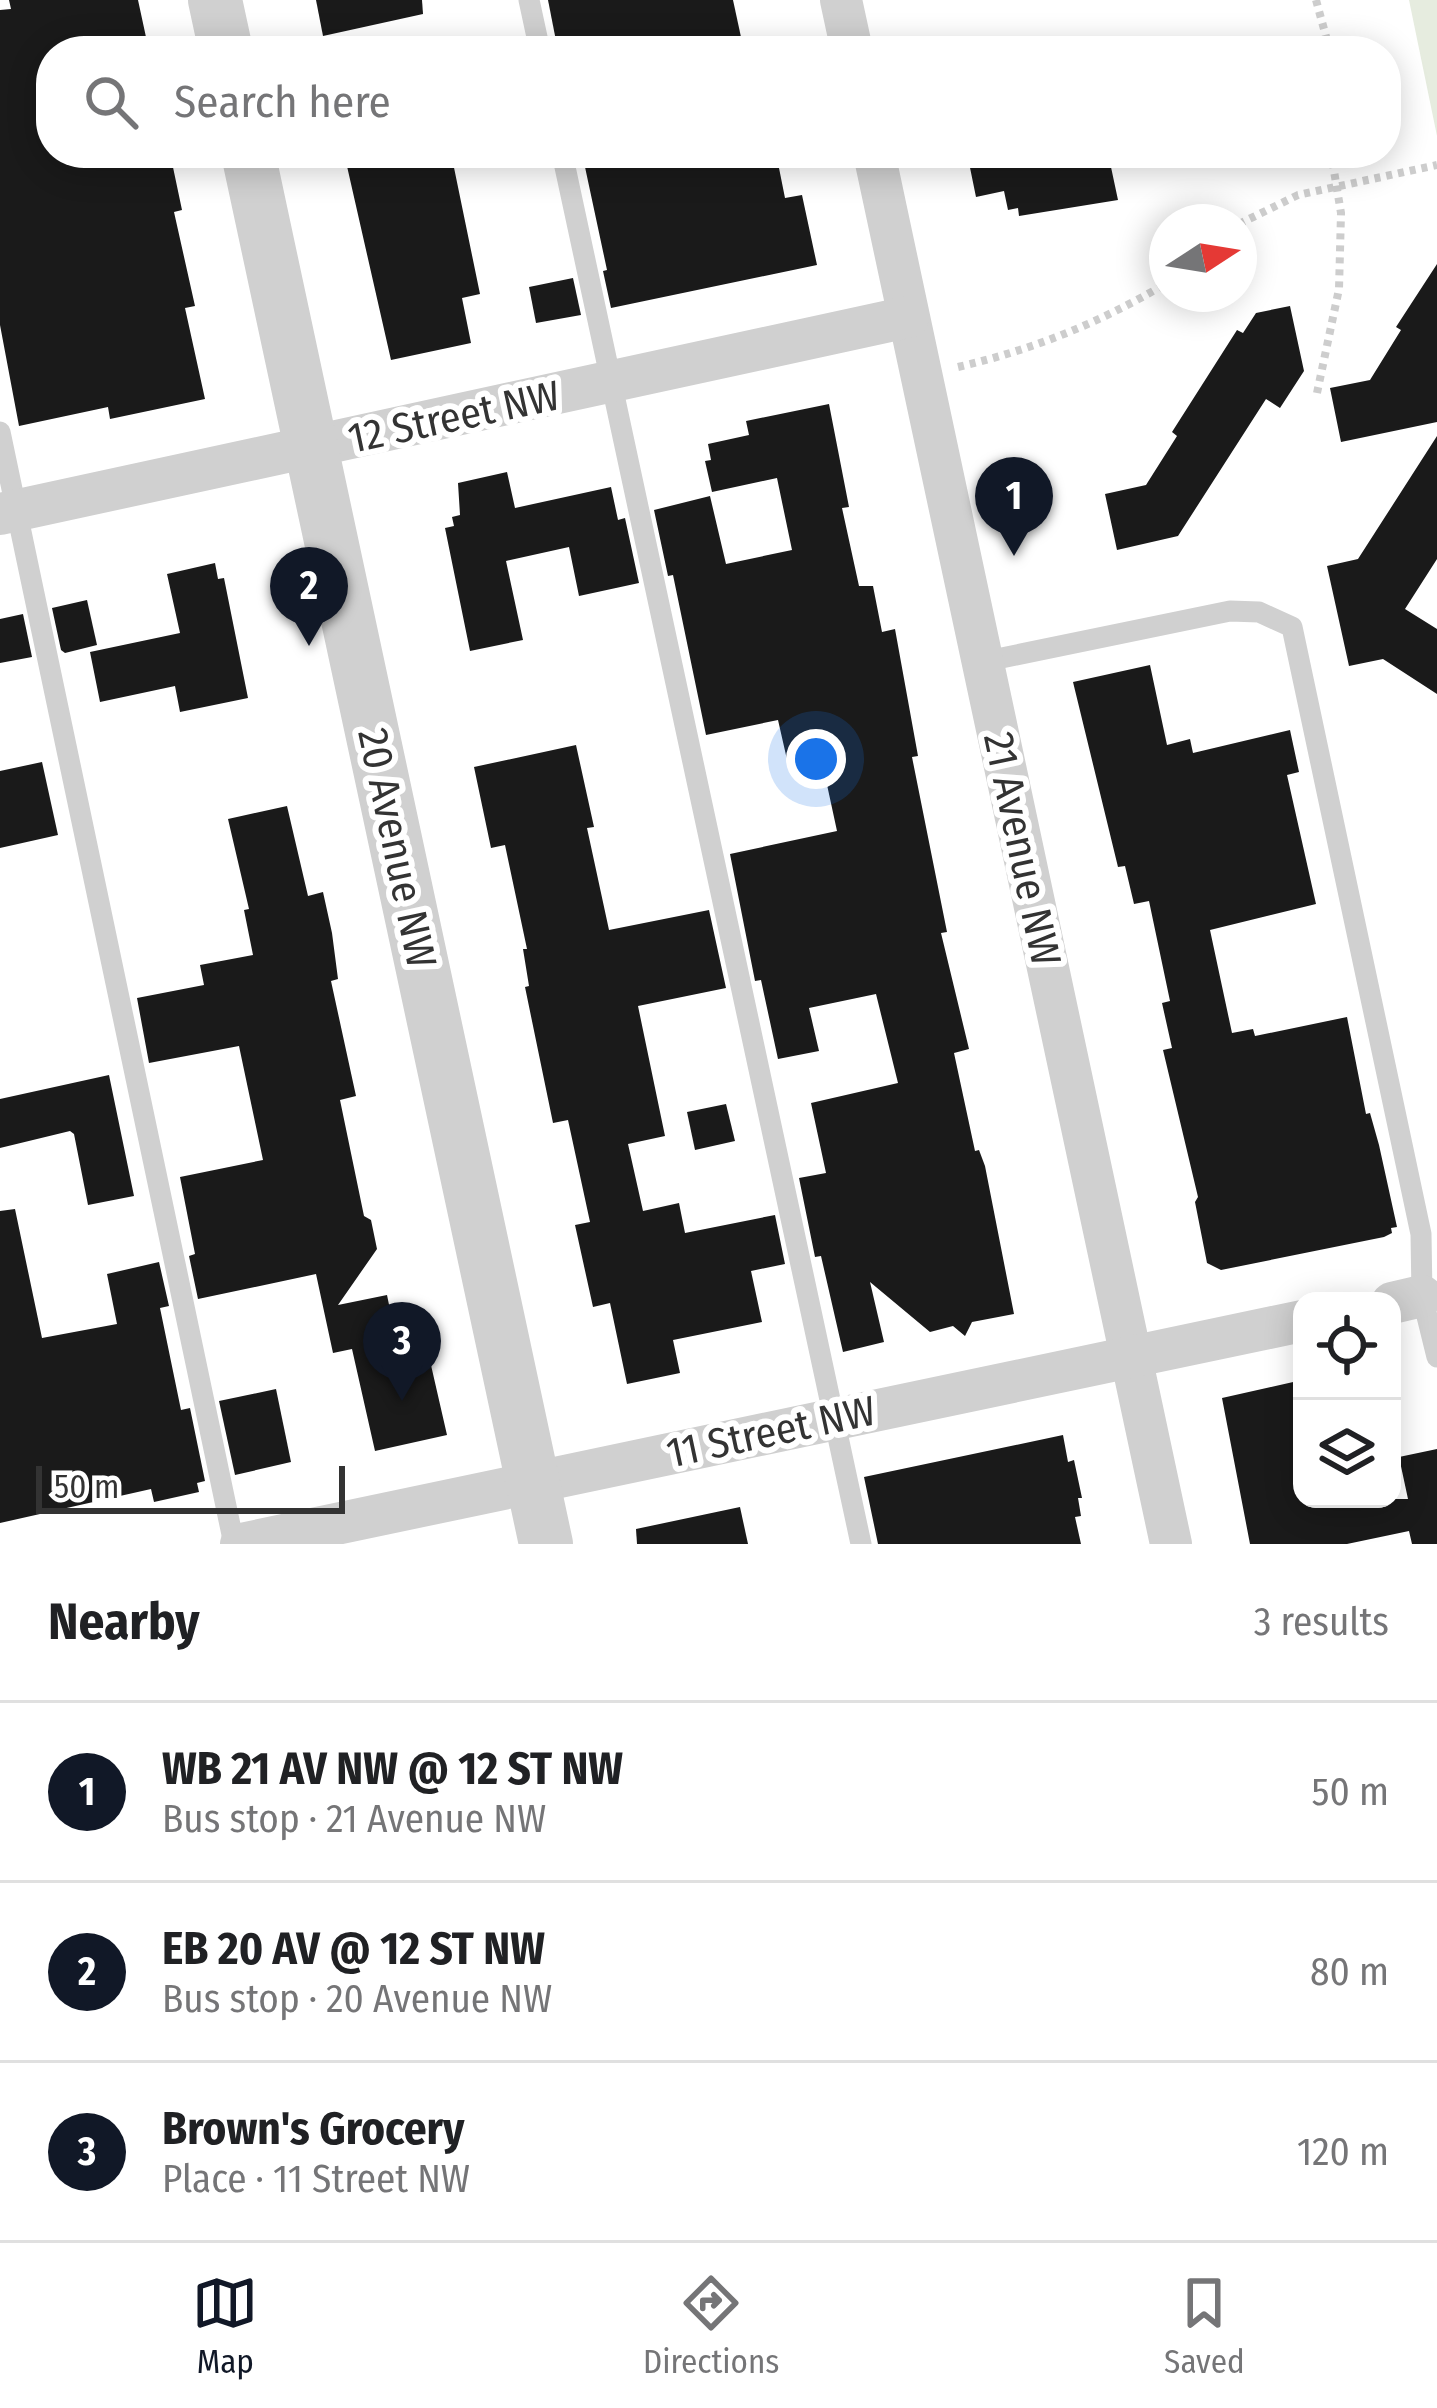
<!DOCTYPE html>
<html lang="en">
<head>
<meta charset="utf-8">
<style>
  :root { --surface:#fff; --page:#f6f6f6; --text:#202124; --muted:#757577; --line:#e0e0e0; --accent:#111827 }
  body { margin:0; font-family:"Fira Sans Condensed",sans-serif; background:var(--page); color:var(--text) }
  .controls { position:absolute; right:36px; bottom:36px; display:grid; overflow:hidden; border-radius:24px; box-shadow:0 6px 30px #0003 }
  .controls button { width:108px; height:108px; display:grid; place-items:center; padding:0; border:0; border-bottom:3px solid var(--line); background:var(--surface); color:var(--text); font:60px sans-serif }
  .compass { position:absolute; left:1149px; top:204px; width:108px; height:108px; border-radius:50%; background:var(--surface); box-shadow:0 6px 30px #0003; rotate:78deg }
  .scale { position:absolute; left:36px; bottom:30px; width:309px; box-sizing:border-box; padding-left:12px; border:6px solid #333; border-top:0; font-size:33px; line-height:42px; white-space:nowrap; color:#333; -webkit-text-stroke:9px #fff; paint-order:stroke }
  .you { position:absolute; left:816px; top:759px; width:42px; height:42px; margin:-30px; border:9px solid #fff; border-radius:50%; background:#1a73e8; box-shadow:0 0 0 18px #1a73e833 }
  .badge { display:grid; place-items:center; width:78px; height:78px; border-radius:50%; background:var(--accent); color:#fff; font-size:39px; font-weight:700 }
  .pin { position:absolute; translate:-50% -99px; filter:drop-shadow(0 3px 6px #0008) }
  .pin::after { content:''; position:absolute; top:63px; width:42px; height:36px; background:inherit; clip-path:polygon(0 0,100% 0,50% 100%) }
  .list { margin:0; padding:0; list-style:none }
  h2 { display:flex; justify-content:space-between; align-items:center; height:156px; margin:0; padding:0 48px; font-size:51px }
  h2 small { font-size:39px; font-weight:400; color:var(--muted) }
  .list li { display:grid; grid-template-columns:78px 1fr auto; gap:36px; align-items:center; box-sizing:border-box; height:180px; padding:0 48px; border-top:3px solid var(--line) }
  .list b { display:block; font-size:45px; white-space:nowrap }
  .list p { margin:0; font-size:39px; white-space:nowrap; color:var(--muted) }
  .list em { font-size:39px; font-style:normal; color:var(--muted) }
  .icon { flex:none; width:66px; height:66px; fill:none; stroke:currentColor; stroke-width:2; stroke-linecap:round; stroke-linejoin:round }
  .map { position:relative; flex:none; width:1437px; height:1544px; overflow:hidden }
  .search { position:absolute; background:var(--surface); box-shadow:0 6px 30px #0003; left:36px; right:36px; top:36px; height:132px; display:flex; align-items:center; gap:30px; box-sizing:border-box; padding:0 42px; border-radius:48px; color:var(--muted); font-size:45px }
  .sheet { height:696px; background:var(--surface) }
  nav { display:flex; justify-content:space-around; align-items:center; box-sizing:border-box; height:168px; border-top:3px solid var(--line); background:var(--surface); font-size:33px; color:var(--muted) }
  nav a { display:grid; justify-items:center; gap:6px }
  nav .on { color:var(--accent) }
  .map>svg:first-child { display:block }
  .green { fill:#e6ecdf }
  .building { fill:#1a1a1a }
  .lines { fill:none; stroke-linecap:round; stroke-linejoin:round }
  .path { stroke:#cdcdcd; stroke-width:8; stroke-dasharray:6 6; stroke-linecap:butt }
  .service { stroke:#d0d0d0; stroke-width:21 }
  .minor { stroke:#d0d0d0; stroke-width:42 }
  .tertiary { stroke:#d0d0d0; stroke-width:54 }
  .labels { text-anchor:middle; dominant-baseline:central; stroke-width:12; stroke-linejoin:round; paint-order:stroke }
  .street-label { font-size:42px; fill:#333; stroke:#fff }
</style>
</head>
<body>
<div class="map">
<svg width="1437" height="1544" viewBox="0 0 1437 1544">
  <rect width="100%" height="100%" fill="#fff"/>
  <path class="green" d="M1409 0H1437V136Z"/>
  <g class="building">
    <path d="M9 0H138L149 51H51V153H170L182 210 174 212 195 306 185 308 205 399 110 419 108 407 19 426 0 325V10L11 9Z"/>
    <path d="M316 0H422L423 14 323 36Z"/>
    <path d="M548 0H733L744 51H558Z"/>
    <path d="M344 153H451L480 294 462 298 471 343 391 360Z"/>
    <path d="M582 153H776L785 198 802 195 817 265 611 308 603 271 607 270Z"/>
    <path d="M967 153H1108L1118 200 1019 216 1018 208 1008 210 1004 191 976 197Z"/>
    <path d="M1437 264V422L1341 442 1330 388 1370 380 1401 330 1396 327Z"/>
    <path d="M573 278 581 315 536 323 529 287Z"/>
    <path d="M1290 306 1304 371 1280 408 1266 399 1178 536 1117 550 1105 494 1146 485 1177 436 1172 432 1237 330 1243 333 1256 313Z"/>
    <path d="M829 404 849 507 842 508 859 586H873L882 632 895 629 918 756 912 757 947 932 941 933 969 1049 954 1053 975 1151 979 1150 985 1166 1014 1314 972 1322 965 1336 953 1326 930 1332 870 1282 884 1342 843 1352 821 1256 815 1257 799 1178 826 1173 811 1103 898 1083 876 994 809 1008 819 1051 778 1059 761 980 755 981 730 854 837 831 821 757 788 764 778 720 706 735 673 575 668 576 654 510 710 496 726 564 792 550 777 478 712 492 705 461 711 460 708 444 749 435 746 421Z"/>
    <path d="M1437 436V559L1405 609 1437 629V694L1383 659 1349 666 1327 566 1358 559Z"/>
    <path d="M507 472 515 508 611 487 618 520 625 518 639 583 579 596 569 547 506 561 523 640 470 651 445 528 454 526 452 517 460 515 458 483Z"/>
    <path d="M215 563 218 579 224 578 248 698 180 712 175 686 100 702 90 652 180 633 167 574Z"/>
    <path d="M87 600 97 645 65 653 61 650 52 608Z"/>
    <path d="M23 614 32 657 0 663V619Z"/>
    <path d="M1150 665 1167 745 1190 739 1193 753 1290 730 1299 772 1287 775 1316 904 1210 930 1232 1033 1253 1029 1255 1036 1347 1017 1366 1114 1370 1113 1379 1145 1397 1227 1391 1228 1392 1233 1384 1237 1221 1270 1207 1263 1195 1202 1198 1197 1163 1050 1172 1048 1162 1003 1170 1001 1149 901 1134 904 1125 866 1118 867 1073 682Z"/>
    <path d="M576 745 594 827 587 828 609 930 709 910 726 988 638 1006 665 1136 628 1144 643 1211 679 1203 685 1233 775 1215 785 1264 751 1271 762 1322 673 1340 680 1373 627 1384 610 1303 593 1307 575 1225 590 1222 568 1120 553 1123 525 987 529 986 523 949H527L505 845 491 848 474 767Z"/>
    <path d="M42 762 58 835 0 848V771Z"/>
    <path d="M287 806 308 896 323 892 332 933 338 979 331 981 356 1096 340 1100 364 1216 371 1220 377 1249 338 1305 387 1295 400 1358 428 1352 447 1435 375 1451 352 1349 333 1353 316 1274 198 1299 189 1256 195 1254 180 1177 263 1160 239 1046 149 1063 137 998 204 985 200 965 253 955 244 910 249 909 228 819Z"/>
    <path d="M109 1075 134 1196 88 1205 74 1134 70 1131 0 1148V1099Z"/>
    <path d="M726 1104 735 1141 695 1150 687 1112Z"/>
    <path d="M15 1209 42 1338 117 1324 107 1274 159 1262 169 1306 160 1308 181 1410 190 1408 205 1481 197 1483 199 1492 154 1502 151 1489 0 1523V1211Z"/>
    <path d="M1302 1380V1499H1408L1399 1457 1437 1449V1544H1412L1409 1531 1347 1544H1250L1222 1398Z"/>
    <path d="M276 1389 291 1462 235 1475 219 1401Z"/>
    <path d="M1063 1435 1068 1462 1074 1460 1082 1498H1078L1081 1516 1075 1517 1081 1544H878L864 1477Z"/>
    <path d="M740 1507 748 1544H637L636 1529Z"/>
  </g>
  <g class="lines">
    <g class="path">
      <path d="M1316 0 1330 51"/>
      <path d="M1239 224 1298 195 1437 165"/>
      <path d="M958 367C1035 349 1099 323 1167 283"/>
      <path d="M1317 393 1339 289 1341 213 1331 153"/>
    </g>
    <g class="service">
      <path d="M529 0 540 51"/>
      <path d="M562 153 861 1544"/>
      <path d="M0 432 234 1544"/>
      <path d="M982 662 1230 611 1259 612 1292 627 1421 1234 1422 1296 1437 1357"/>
    </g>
    <g class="minor">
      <path d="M841 0 852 51"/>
      <path d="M874 153 1171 1544"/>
      <path d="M0 514 908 317"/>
      <path d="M1392 1303 1422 1296"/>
      <path d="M241 1544 1302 1321"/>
    </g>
    <g class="tertiary">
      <path d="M215 0 226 51"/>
      <path d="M248 153 546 1544"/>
    </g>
  </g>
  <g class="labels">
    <g class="street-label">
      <text transform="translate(454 417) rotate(-12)">12 Street NW</text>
      <text transform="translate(397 848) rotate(78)">20 Avenue NW</text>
      <text transform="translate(1022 849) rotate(78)">21 Avenue NW</text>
      <text transform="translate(771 1432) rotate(-12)">11 Street NW</text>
    </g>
  </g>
</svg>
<div class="controls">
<button><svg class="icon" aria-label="locate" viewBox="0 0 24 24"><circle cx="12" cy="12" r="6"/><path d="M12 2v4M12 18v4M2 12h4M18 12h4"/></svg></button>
<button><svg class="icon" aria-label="layers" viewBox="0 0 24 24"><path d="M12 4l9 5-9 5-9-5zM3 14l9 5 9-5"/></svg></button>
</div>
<svg class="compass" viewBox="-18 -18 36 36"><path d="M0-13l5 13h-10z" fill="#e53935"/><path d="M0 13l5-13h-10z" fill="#757577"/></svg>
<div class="scale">50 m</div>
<div class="you"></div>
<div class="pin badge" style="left:1014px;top:556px">1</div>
<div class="pin badge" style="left:309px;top:646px">2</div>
<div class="pin badge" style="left:402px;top:1401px">3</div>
<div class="search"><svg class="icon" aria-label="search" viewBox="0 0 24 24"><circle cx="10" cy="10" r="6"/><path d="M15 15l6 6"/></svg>Search here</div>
</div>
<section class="sheet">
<h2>Nearby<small>3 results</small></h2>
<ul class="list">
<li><span class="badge">1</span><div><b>WB 21 AV NW @ 12 ST NW</b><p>Bus stop · 21 Avenue NW</p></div><em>50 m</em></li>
<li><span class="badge">2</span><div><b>EB 20 AV @ 12 ST NW</b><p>Bus stop · 20 Avenue NW</p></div><em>80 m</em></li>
<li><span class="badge">3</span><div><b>Brown's Grocery</b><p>Place · 11 Street NW</p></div><em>120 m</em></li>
</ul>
</section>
<nav>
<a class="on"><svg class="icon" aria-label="map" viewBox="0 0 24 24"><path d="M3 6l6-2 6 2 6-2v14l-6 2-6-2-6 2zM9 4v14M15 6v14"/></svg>Map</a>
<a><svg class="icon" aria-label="directions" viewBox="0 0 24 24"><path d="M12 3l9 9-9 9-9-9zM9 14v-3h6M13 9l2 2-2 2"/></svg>Directions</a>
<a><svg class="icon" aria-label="saved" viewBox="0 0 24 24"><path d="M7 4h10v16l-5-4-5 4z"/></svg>Saved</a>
</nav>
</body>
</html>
